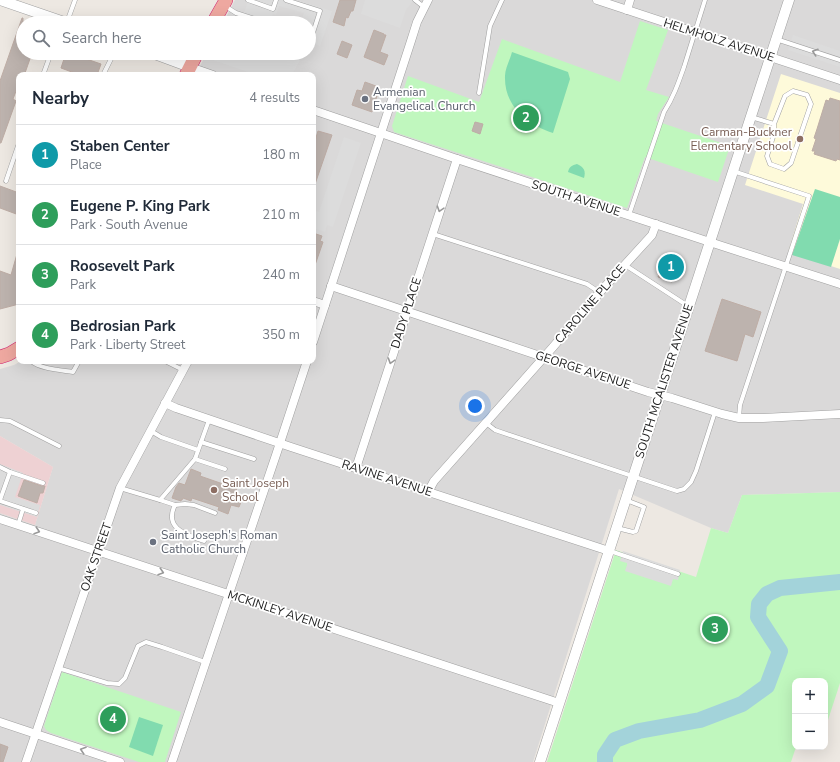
<!DOCTYPE html>
<html lang="en">
<head>
<meta charset="utf-8">
<style>
  :root { --surface:#fff; --page:#f6f6f7; --text:#1f2937; --muted:#747a83; --line:#e0e1e3; --accent:#c2051a }
  body { margin:0; font-family:"Nunito Sans",sans-serif; background:var(--page); color:var(--text) }
  .controls { position:absolute; right:12px; bottom:12px; display:grid; overflow:hidden; border-radius:8px; box-shadow:0 4px 16px #0002 }
  .controls button { width:36px; height:36px; display:grid; place-items:center; padding:0; border:0; border-bottom:1px solid var(--line); background:var(--surface); color:var(--text); font:20px sans-serif }
  .you { position:absolute; left:475px; top:406px; width:14px; height:14px; margin:-10px; border:3px solid #fff; border-radius:50%; background:#1a73e8; box-shadow:0 0 0 6px #1a73e833 }
  .badge { display:grid; place-items:center; width:26px; height:26px; border-radius:50%; background:var(--accent); color:#fff; font-size:13px; font-weight:700 }
  .pin { position:absolute; translate:-50% -50%; border:2px solid #fff; box-shadow:0 1px 4px #0006 }
  .list { margin:0; padding:0; list-style:none }
  h2 { display:flex; justify-content:space-between; align-items:center; height:52px; margin:0; padding:0 16px; font-size:17px }
  h2 small { font-size:13px; font-weight:400; color:var(--muted) }
  .list li { display:grid; grid-template-columns:26px 1fr auto; gap:12px; align-items:center; box-sizing:border-box; height:60px; padding:0 16px; border-top:1px solid var(--line) }
  .list b { display:block; font-size:15px; white-space:nowrap }
  .list p { margin:0; font-size:13px; white-space:nowrap; color:var(--muted) }
  .list em { font-size:13px; font-style:normal; color:var(--muted) }
  .icon { flex:none; width:22px; height:22px; fill:none; stroke:currentColor; stroke-width:2; stroke-linecap:round; stroke-linejoin:round }
  .map { position:relative; flex:none; width:840px; height:762px; overflow:hidden }
  .search { position:absolute; background:var(--surface); box-shadow:0 4px 16px #0002; left:16px; top:16px; width:300px; height:44px; display:flex; align-items:center; gap:10px; box-sizing:border-box; padding:0 14px; border-radius:22px; color:var(--muted); font-size:15px }
  .panel { position:absolute; background:var(--surface); box-shadow:0 4px 16px #0002; left:16px; top:72px; width:300px; height:292px; border-radius:8px }
  .map>svg:first-child { display:block }
  .residential { fill:#dad9d9 }
  .commercial { fill:#eed1d3 }
  .education { fill:#fefada }
  .park { fill:#c0f7be }
  .pitch { fill:#81dbaf }
  .parking { fill:#dcdcdc }
  .lines { fill:none; stroke-linecap:round; stroke-linejoin:round }
  .river { stroke:#a3d3da; stroke-width:16 }
  .building { fill:#bdb3ae; stroke:#beada5 }
  .service-casing { stroke:#a0a0a0; stroke-width:5 }
  .minor-casing { stroke:#a0a0a0; stroke-width:9 }
  .tertiary-casing { stroke:#a0a0a0; stroke-width:11 }
  .trunk-casing { stroke:#d22874; stroke-width:14 }
  .service { stroke:#fff; stroke-width:4 }
  .minor { stroke:#fff; stroke-width:8 }
  .tertiary { stroke:#fff; stroke-width:10 }
  .trunk { stroke:#eea8a0; stroke-width:13 }
  .oneway { stroke:#999 }
  .worship-dot { fill:#6b7280; stroke:#fff; stroke-width:1.5 }
  .education-dot { fill:#8d6e63; stroke:#fff; stroke-width:1.5 }
  .labels { text-anchor:middle; dominant-baseline:central; stroke-width:3.5; stroke-linejoin:round; paint-order:stroke }
  .street-label { font-size:12px; fill:#1c1c1c; stroke:#fff }
  .worship-label { font-size:12px; fill:#5b616d; stroke:#fff; text-anchor:start }
  .education-label { font-size:12px; fill:#785e54; stroke:#fff; text-anchor:end }
</style>
</head>
<body>
<div class="map">
<svg width="840" height="762" viewBox="0 0 840 762">
  <rect width="100%" height="100%" fill="#ede8e2"/>
  <path class="residential" d="M235 0H840V492L742 495 728 533 711 528 619 489 533 762H0V513L35 525 53 467 0 436V369L14 365 21 361H313V75H195L207 53H309V23H223Z"/>
  <path class="commercial" d="M0 436 53 467 35 525 0 513Z"/>
  <path class="education" d="M781 74 840 93V269L788 252 803 204 745 185Z"/>
  <g class="park">
    <path d="M640 21 668 30 646 90 669 97 658 114 656 121 730 146 718 182 645 157 627 208 394 132 392 126 408 76 479 102 502 39 620 82Z"/>
    <path d="M840 492V683L828 720 825 719V681H795V747H796L791 762H547L616 550 696 577 711 528 728 533 742 495Z"/>
    <path d="M62 672 181 712 165 762H139L51 733 46 730 44 726Z"/>
  </g>
  <g class="pitch">
    <path d="M512 52 568 72 570 79 553 133C527 125 504 106 505 76 505 68 510 60 512 52Z"/>
    <path d="M577 164C584 167 586 171 584 178L568 172C569 167 572 165 577 164Z"/>
    <path d="M815 189 840 197V239L831 267 792 255Z"/>
    <path d="M139 717 163 725 153 756 129 747Z"/>
  </g>
  <g class="parking">
    <path d="M248 0H297L332 11 320 46 309 42V23H301L304 13 279 6 276 15 273 14 270 21 244 13Z"/>
    <path d="M365 0H414L406 10 400 28 361 14Z"/>
    <path d="M793 35 840 51V67L788 50Z"/>
    <path d="M213 53H256L272 59 276 53 303 54 292 75H257L210 59Z"/>
    <path d="M344 137 361 143 333 227 327 225 325 232 313 228V210L319 212Z"/>
    <path d="M0 464 23 473 15 497 40 505 37 517 0 505Z"/>
    <path d="M623 551 680 570 678 580 673 579 671 586 625 571 627 565V563L620 561Z"/>
  </g>
  <g class="lines">
    <path class="river" d="M605 762V755L615 740 639 731 700 720 742 704 767 686 780 651 758 617 759 604 767 594 780 588 840 582"/>
  </g>
  <g class="building">
    <path d="M340 0H356L353 11H351L348 18 346 17 344 26 333 22Z"/>
    <path d="M22 18H23V53H32L25 73 24 72 22 75H19V83L13 99 16 101 1 143H0V81Z"/>
    <path d="M374 30 384 34V35H386L380 52 388 55 384 65 364 57Z"/>
    <path d="M342 41 352 45 347 58 337 54Z"/>
    <path d="M66 53H69L101 64 97 75H80L61 68Z"/>
    <path d="M365 82 376 86 373 94 377 96 372 112 352 105 357 90 362 91Z"/>
    <path d="M830 98 840 101V160L837 159 836 161 814 154 815 151H812L816 139 814 138 817 129 826 100 829 101Z"/>
    <path d="M475 122 483 124 480 134 472 131Z"/>
    <path d="M318 131 332 135 314 187H313V141H315Z"/>
    <path d="M0 186 19 193V215L0 208Z"/>
    <path d="M313 233 322 236 320 241 323 242 314 268H313Z"/>
    <path d="M666 253 680 257 678 263 681 264 680 267H681L678 277 674 276 672 282 658 277Z"/>
    <path d="M17 254H19V304L0 309V271L11 275Z"/>
    <path d="M722 299 761 312 753 337 745 334 737 361 705 351Z"/>
    <path d="M191 469 201 473 200 476 226 485 227 481 238 485 235 494 243 497 239 507 231 505 228 514 218 510 219 507 192 498 191 501 183 498 182 500H181V501L172 498 176 487 179 483 185 485Z"/>
    <path d="M24 480 42 486H45L43 493H40L37 503 18 496Z"/>
    <path d="M0 744 8 747 3 762H0Z"/>
  </g>
  <g class="lines">
    <defs>
      <g id="service">
        <path d="M248 0 273 9 276 0"/>
        <path d="M286 0 320 11 310 42"/>
        <path d="M415 0 424 7"/>
        <path d="M225 6 236 13 267 23"/>
        <path d="M67 22 75 0"/>
        <path d="M123 23 124 20"/>
        <path d="M776 39 840 60"/>
        <path d="M43 75 51 53"/>
        <path d="M103 75 114 53"/>
        <path d="M479 93 490 26 502 0"/>
        <path d="M751 117 774 124V134L767 156 770 164 784 169 791 163 811 104 807 95 793 91 785 96 774 124"/>
        <path d="M733 171 809 196 740 405 739 418"/>
        <path d="M6 181 19 143"/>
        <path d="M629 215 664 112C673 98 678 84 684 67 691 45 698 22 705 0"/>
        <path d="M433 234 587 284 599 292"/>
        <path d="M625 265 688 306"/>
        <path d="M31 361C41 369 60 370 73 372L79 361"/>
        <path d="M165 361 183 370"/>
        <path d="M0 420 10 421 59 446"/>
        <path d="M486 423 495 430 677 491 684 489 691 482 696 471 715 412"/>
        <path d="M151 431 161 437 198 450"/>
        <path d="M201 442 254 459"/>
        <path d="M195 459 225 469"/>
        <path d="M0 467 10 472 43 483"/>
        <path d="M120 488 160 500 175 505 185 504 194 505 215 513"/>
        <path d="M0 500 10 472"/>
        <path d="M160 500 195 459 209 420"/>
        <path d="M0 501 36 513"/>
        <path d="M175 505C163 529 188 535 204 541"/>
        <path d="M18 525 23 509"/>
        <path d="M617 528 633 532 636 531 644 507 626 500"/>
        <path d="M610 551 678 574"/>
        <path d="M58 668 107 683 119 684 125 678 138 646 146 642 162 647 205 662"/>
      </g>
      <g id="minor">
        <path d="M597 0 840 80"/>
        <path d="M627 10 630 0"/>
        <path d="M190 67 213 75"/>
        <path d="M313 110 457 159 722 246 840 284"/>
        <path d="M331 286 648 392 672 398 722 414 739 418H763L840 414"/>
        <path d="M313 301 325 305"/>
        <path d="M313 342 411 41 417 22 428 0"/>
        <path d="M165 403 176 408 291 447 609 551"/>
        <path d="M356 468 457 159"/>
        <path d="M428 492 434 481 553 347 600 292 652 235 656 224"/>
        <path d="M0 519 559 703"/>
        <path d="M0 722 120 762"/>
        <path d="M26 762 120 488 188 361"/>
        <path d="M172 762 276 455 307 361"/>
      </g>
      <g id="tertiary">
        <path d="M0 0 67 23"/>
        <path d="M152 53 190 67"/>
        <path d="M540 762 789 0"/>
      </g>
      <g id="trunk">
        <path d="M213 23 226 0"/>
        <path d="M186 75 197 53"/>
        <path d="M0 357 9 354 19 348"/>
      </g>
    </defs>
    <use href="#service" class="service-casing"/>
    <use href="#minor" class="minor-casing"/>
    <use href="#tertiary" class="tertiary-casing"/>
    <use href="#trunk" class="trunk-casing"/>
    <use href="#service" class="service"/>
    <use href="#minor" class="minor"/>
    <use href="#tertiary" class="tertiary"/>
    <use href="#trunk" class="trunk"/>
  </g>
  <defs><path id="oneway-chevron" d="M-2-3.5L2.5 0L-2 3.5" fill="none" stroke-width="1.6" stroke-linecap="round" stroke-linejoin="round"/></defs>
  <g class="oneway">
    <use href="#oneway-chevron" transform="translate(815 52) rotate(-162)"/>
    <use href="#oneway-chevron" transform="translate(440 209) rotate(108)"/>
    <use href="#oneway-chevron" transform="translate(391 361) rotate(108)"/>
    <use href="#oneway-chevron" transform="translate(37 531) rotate(18)"/>
    <use href="#oneway-chevron" transform="translate(161 572) rotate(18)"/>
    <use href="#oneway-chevron" transform="translate(83 750) rotate(-162)"/>
  </g>
  <g class="worship-dot">
    <circle cx="365" cy="99" r="4"/>
    <circle cx="153" cy="542" r="4"/>
  </g>
  <g class="education-dot">
    <circle cx="800" cy="139" r="4"/>
    <circle cx="214" cy="490" r="4"/>
  </g>
  <g class="labels">
    <g class="street-label">
      <text transform="translate(719 40) rotate(18)">HELMHOLZ AVENUE</text>
      <text transform="translate(576 198) rotate(18)">SOUTH AVENUE</text>
      <text transform="translate(590 304) rotate(-49)">CAROLINE PLACE</text>
      <text transform="translate(406 313) rotate(-72)">DADY PLACE</text>
      <text transform="translate(583 370) rotate(18)">GEORGE AVENUE</text>
      <text transform="translate(664 381) rotate(-72)">SOUTH MCALISTER AVENUE</text>
      <text transform="translate(387 478) rotate(18)">RAVINE AVENUE</text>
      <text transform="translate(96 557) rotate(-71)">OAK STREET</text>
      <text transform="translate(280 611) rotate(18)">MCKINLEY AVENUE</text>
    </g>
    <g class="worship-label">
      <text x="373" y="92">Armenian<tspan x="373" dy="14">Evangelical Church</tspan></text>
      <text x="161" y="535">Saint Joseph's Roman<tspan x="161" dy="14">Catholic Church</tspan></text>
    </g>
    <g class="education-label">
      <text x="792" y="132">Carman-Buckner<tspan x="792" dy="14">Elementary School</tspan></text>
      <text x="222" y="483" text-anchor="start">Saint Joseph<tspan x="222" dy="14">School</tspan></text>
    </g>
  </g>
</svg>
<div class="controls">
<button>+</button>
<button>−</button>
</div>
<div class="you"></div>
<div class="pin badge" style="left:671px;top:267px;background:#0f9aa8">1</div>
<div class="pin badge" style="left:526px;top:118px;background:#2e9e5b">2</div>
<div class="pin badge" style="left:715px;top:629px;background:#2e9e5b">3</div>
<div class="pin badge" style="left:113px;top:719px;background:#2e9e5b">4</div>
<div class="search"><svg class="icon" aria-label="search" viewBox="0 0 24 24"><circle cx="10" cy="10" r="6"/><path d="M15 15l6 6"/></svg>Search here</div>
<section class="panel">
<h2>Nearby<small>4 results</small></h2>
<ul class="list">
<li><span class="badge" style="background:#0f9aa8">1</span><div><b>Staben Center</b><p>Place</p></div><em>180 m</em></li>
<li><span class="badge" style="background:#2e9e5b">2</span><div><b>Eugene P. King Park</b><p>Park · South Avenue</p></div><em>210 m</em></li>
<li><span class="badge" style="background:#2e9e5b">3</span><div><b>Roosevelt Park</b><p>Park</p></div><em>240 m</em></li>
<li><span class="badge" style="background:#2e9e5b">4</span><div><b>Bedrosian Park</b><p>Park · Liberty Street</p></div><em>350 m</em></li>
</ul>
</section>
</div>
</body>
</html>
